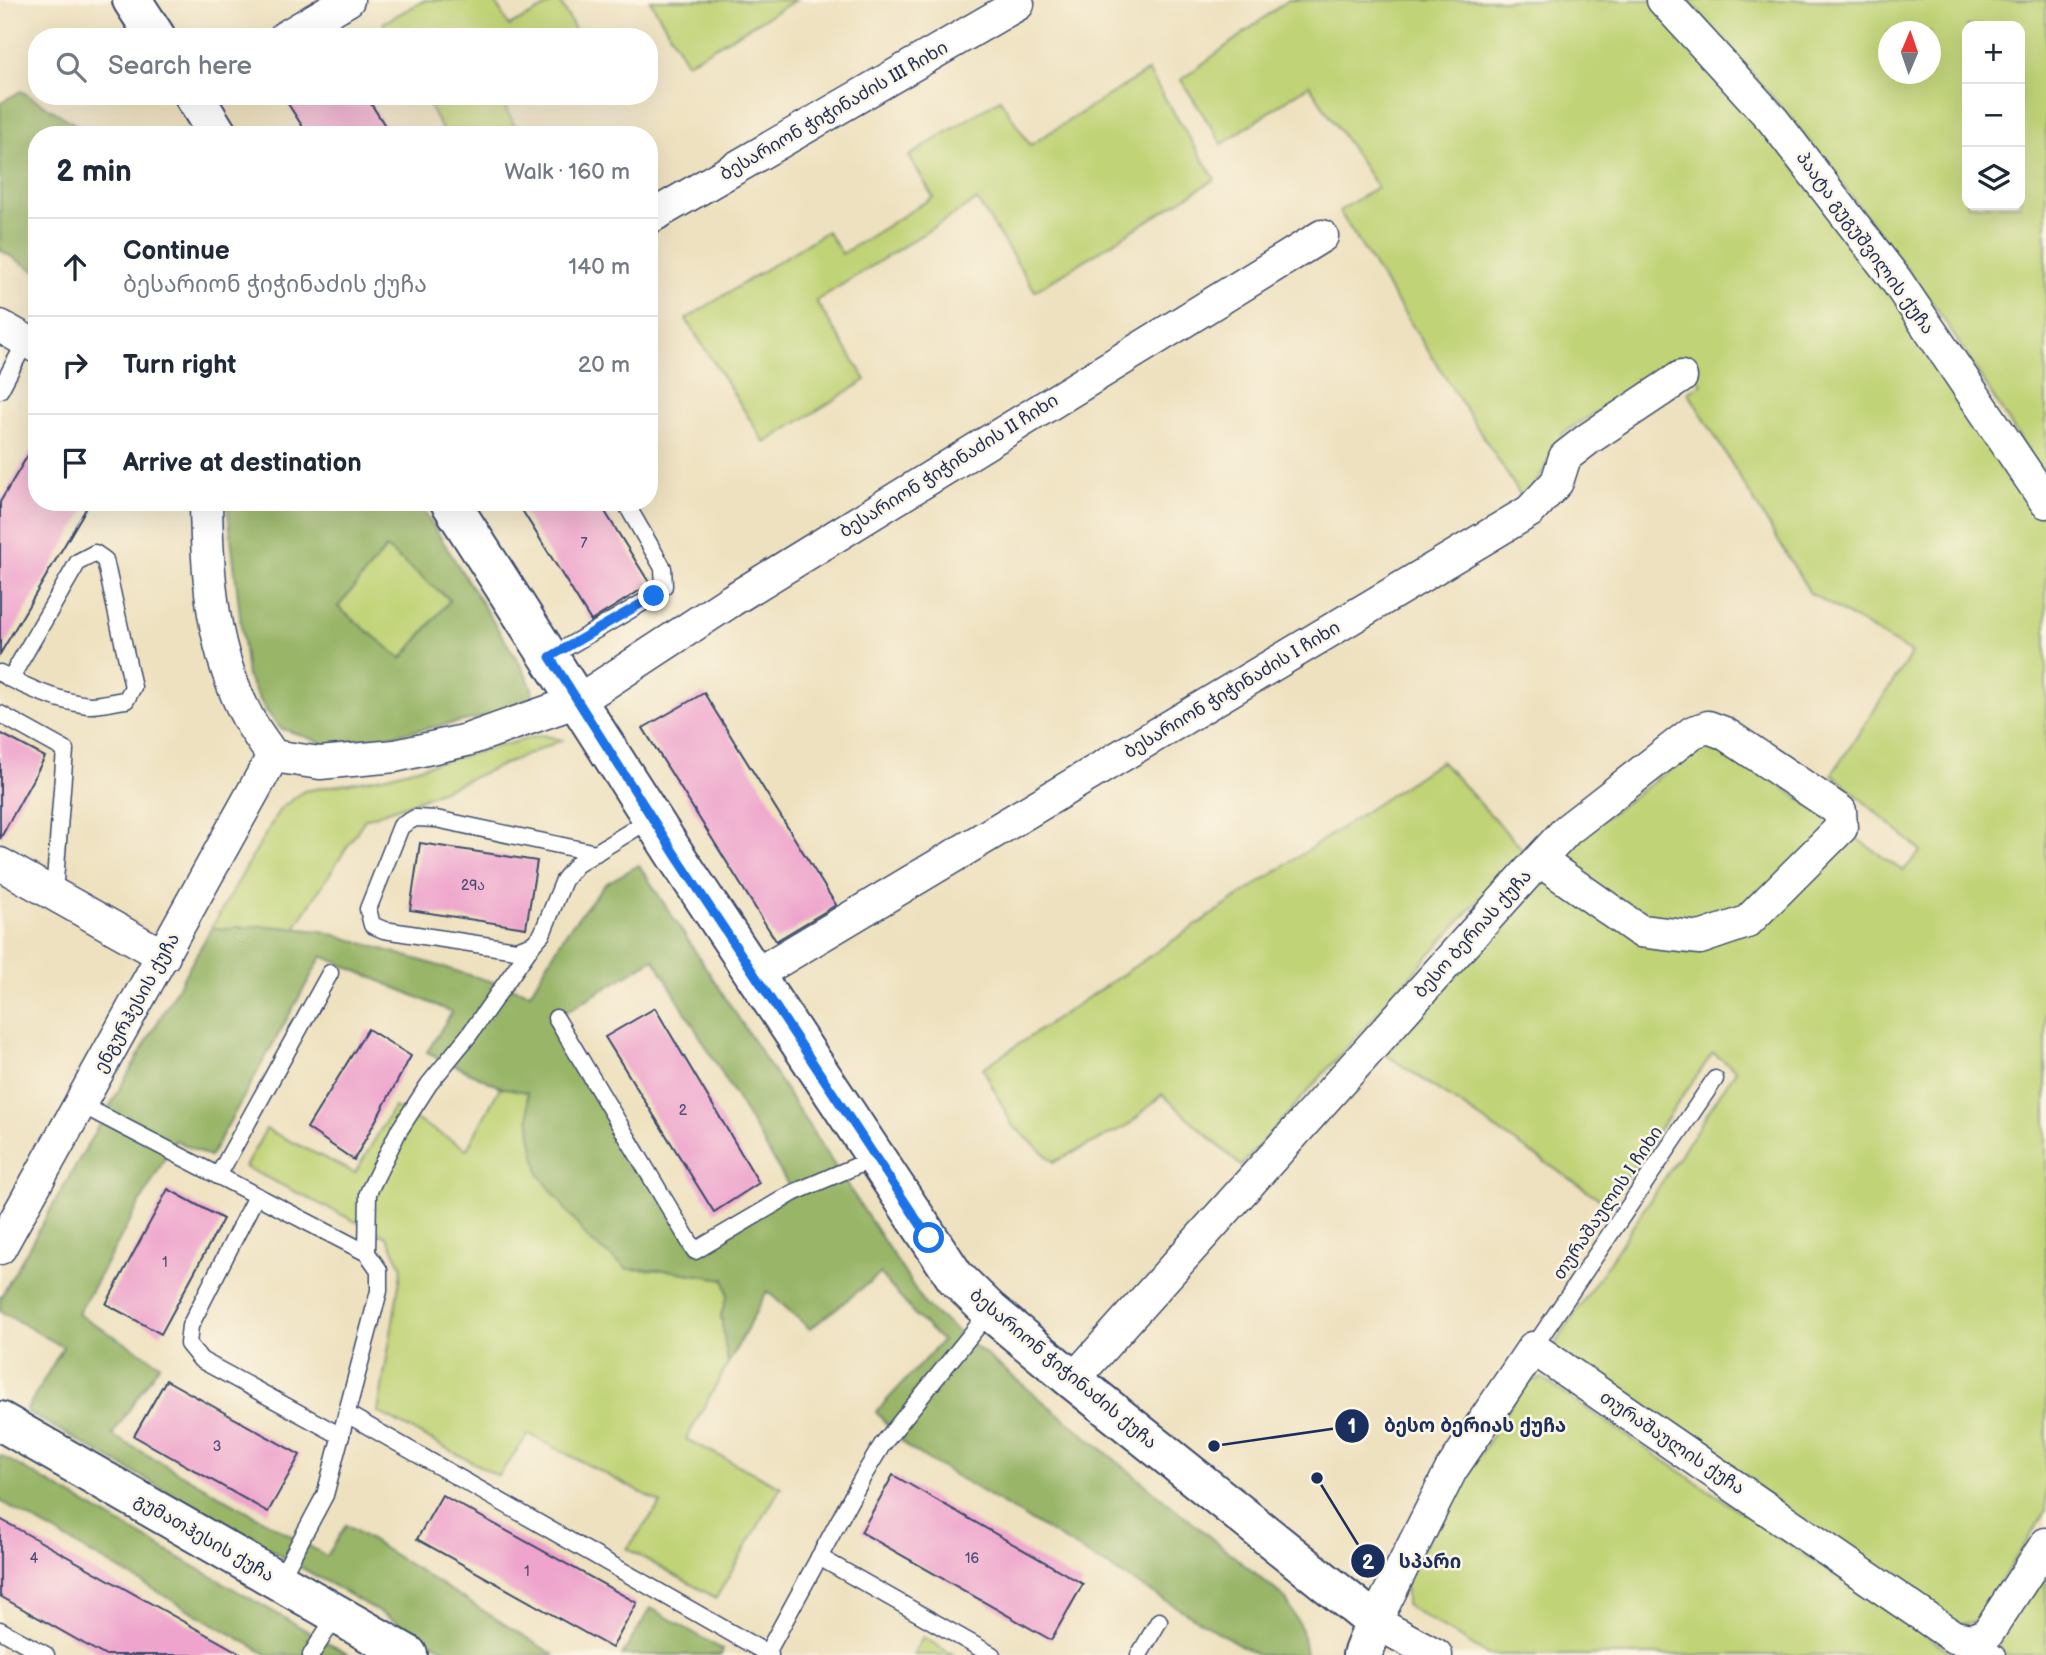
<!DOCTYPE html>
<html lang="en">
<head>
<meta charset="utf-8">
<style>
  :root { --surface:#fff; --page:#f2f2f3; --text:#1f2937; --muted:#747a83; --line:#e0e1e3 }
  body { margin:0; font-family:"Balsamiq Sans","Noto Sans Georgian",sans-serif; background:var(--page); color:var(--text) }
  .controls { position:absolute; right:21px; top:21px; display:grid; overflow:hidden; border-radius:14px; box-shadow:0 7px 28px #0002 }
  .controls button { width:63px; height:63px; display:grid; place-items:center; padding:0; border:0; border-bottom:2px solid var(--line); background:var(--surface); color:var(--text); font:35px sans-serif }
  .compass { position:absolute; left:1878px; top:21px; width:63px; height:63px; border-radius:50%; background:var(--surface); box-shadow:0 7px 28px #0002; rotate:2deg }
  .stop { position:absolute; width:21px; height:21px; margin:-16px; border:5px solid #1a73e8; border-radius:50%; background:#fff }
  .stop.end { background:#1a73e8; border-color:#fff; box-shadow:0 2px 7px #0008 }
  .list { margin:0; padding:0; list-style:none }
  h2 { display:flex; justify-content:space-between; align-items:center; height:91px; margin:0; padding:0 28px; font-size:30px }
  h2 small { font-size:23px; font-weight:400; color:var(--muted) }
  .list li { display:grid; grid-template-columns:46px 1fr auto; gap:21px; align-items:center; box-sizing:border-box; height:98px; padding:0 28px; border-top:2px solid var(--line) }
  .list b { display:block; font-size:26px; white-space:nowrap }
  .list p { margin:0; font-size:23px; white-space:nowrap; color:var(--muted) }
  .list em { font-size:23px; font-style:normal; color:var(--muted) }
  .icon { flex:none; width:38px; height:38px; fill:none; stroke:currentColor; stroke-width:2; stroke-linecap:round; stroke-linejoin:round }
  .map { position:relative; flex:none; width:2046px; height:1655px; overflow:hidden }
  .search { position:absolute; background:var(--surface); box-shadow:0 7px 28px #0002; left:28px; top:28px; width:630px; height:77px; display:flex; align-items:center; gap:18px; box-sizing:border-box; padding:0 24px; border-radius:28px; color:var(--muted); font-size:26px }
  .panel { position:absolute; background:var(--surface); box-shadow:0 7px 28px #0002; left:28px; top:126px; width:630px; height:385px; border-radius:28px }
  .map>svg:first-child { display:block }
  .green { fill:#c0d376; stroke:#6e816a; stroke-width:2; fill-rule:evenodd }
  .forest { fill:#98b567; stroke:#5a7262; stroke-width:2; fill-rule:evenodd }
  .building { fill:#eea4cc }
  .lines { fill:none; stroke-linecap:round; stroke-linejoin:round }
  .lane-casing { stroke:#3b4a6d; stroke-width:19 }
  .street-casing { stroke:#3b4a6d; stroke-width:35 }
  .secondary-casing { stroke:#3b4a6d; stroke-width:42 }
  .lane { stroke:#fff; stroke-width:16 }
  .street { stroke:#fff; stroke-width:32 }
  .secondary { stroke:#fff; stroke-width:38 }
  .route { stroke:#1a73e8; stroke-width:9 }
  .labels { text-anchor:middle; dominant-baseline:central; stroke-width:5; stroke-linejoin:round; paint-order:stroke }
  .number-label { font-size:14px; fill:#504c7a }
  .street-label { font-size:18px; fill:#1b2f5e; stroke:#fcf5e5 }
  .leader { fill:none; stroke:#1b2f5e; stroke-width:2.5 }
  .callout-dot { fill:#1b2f5e; stroke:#fcf5e5; stroke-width:2.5 }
  .mark-label { font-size:21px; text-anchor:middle; font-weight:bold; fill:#fff }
  .callout-label { font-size:19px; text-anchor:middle; font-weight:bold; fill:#1b2f5e; stroke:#fcf5e5; stroke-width:5; stroke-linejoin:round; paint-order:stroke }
</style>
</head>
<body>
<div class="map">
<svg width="2046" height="1655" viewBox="0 0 2046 1655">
  <rect width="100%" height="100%" fill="#fcf5e5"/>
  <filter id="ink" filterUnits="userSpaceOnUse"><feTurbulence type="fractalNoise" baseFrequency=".0143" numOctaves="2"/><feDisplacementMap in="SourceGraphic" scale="14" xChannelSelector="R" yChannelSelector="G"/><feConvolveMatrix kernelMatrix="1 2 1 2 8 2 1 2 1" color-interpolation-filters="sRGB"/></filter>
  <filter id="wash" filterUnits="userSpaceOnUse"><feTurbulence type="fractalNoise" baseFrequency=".00686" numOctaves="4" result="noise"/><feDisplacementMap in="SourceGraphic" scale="28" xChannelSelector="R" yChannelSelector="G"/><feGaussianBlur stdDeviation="1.57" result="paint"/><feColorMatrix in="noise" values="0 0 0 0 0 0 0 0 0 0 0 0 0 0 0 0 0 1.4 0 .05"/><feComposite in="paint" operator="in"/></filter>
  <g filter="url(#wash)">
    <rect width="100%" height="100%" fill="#eee1bf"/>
    <g class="green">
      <path d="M425 0H494L509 26 559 0 579 37H390L383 23Z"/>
      <path d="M650 0H796L687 63Z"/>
      <path d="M1288 0H1651L1752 111 1909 313 2046 515V1511L1975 1622 1955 1625 1553 1347 1736 1070 1713 1053 1607 1204 1385 1054 1566 847 1706 742 1720 743 1903 871 1921 851 1832 774 1912 653 1810 593 1688 392 1702 384 1682 358 1563 433 1540 477 1523 499 1339 211 1377 187 1309 85 1222 144 1181 80Z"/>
      <path d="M1688 0H2046V480L1938 310 1796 125ZM1967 26H2020V205H1967ZM1888 32H1930V74H1888Z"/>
      <path d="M1148 71 1215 179 1035 291 977 200 816 301 866 380 765 443 686 319 827 231 842 254 933 197 909 156 1000 99 1030 145Z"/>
      <path d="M424 96H499L520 135H445Z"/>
      <path d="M386 548 450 600 401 659 337 607Z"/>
      <path d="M542 735 562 740 419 800 365 819 295 928 267 926 211 929 280 809 304 791 383 777Z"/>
      <path d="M1441 761 1523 850 1241 1166 1162 1094 1129 1125 1054 1162 1012 1125 983 1068Z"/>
      <path d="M500 1087 527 1092 531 1135 627 1269 667 1270 724 1279 729 1295 721 1315 728 1364 686 1439 781 1487 716 1598 627 1549 661 1503 529 1434 498 1476 378 1412 402 1267 387 1237 245 1167 266 1129 355 1173 394 1107 467 1149Z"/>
      <path d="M1542 1378 1560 1391 1955 1655H1488L1406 1605V1576L1524 1383Z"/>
      <path d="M2046 1571V1655H1983Z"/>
      <path d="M923 1637 953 1655H913Z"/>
    </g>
    <g class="forest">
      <path d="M21 91 93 135H37V272L0 250V103Z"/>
      <path d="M227 502H418L523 669C532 687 538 693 524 709L373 739 326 744 280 728 265 709 247 676ZM386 548 450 600 402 659 338 607Z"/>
      <path d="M639 865 926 1306 1285 1598 1302 1630 1306 1655H1257L907 1447 876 1412 942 1341 916 1316 880 1274 810 1329 767 1291 728 1364 721 1315 728 1295 724 1279 667 1270 627 1269 589 1240 539 1174 531 1135 527 1092 500 1087 427 1052 452 1012 322 956 210 1157 175 1140 78 1314 160 1364 112 1435 327 1556 346 1525 554 1655H455L26 1411 63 1347 0 1311V1298L211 929 267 926 322 931 530 993 567 931 605 884ZM654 959 793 1193 695 1251 556 1018Z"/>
      <path d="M0 1455 349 1655H268L0 1501Z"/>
      <path d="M651 1608 723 1650 721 1655H622Z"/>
    </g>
    <g id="blocks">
      <g class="building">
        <path d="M283 96H366L391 135H308Z"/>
        <path d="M37 440V502H90L0 654V502Z"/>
        <path d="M517 502H599L650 584 591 621Z"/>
        <path d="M704 693 836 905 776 941 643 728Z"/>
        <path d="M0 733 45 757 0 839Z"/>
        <path d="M420 843 537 861 526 928 410 910Z"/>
        <path d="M655 1008 759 1183 714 1212 605 1037Z"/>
        <path d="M368 1029 411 1056 354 1160 307 1128Z"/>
        <path d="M168 1189 223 1219 161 1334 106 1304Z"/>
        <path d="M166 1380 300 1455 268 1512 134 1436Z"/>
        <path d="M893 1475 1083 1584 1051 1640 861 1532Z"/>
        <path d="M442 1495 637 1603 612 1648 417 1539Z"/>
        <path d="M0 1519 243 1655H104L0 1596Z"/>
      </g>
    </g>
  </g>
  <g filter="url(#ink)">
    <use href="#blocks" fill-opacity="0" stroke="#3b4a6d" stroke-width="2"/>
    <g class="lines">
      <defs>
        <g id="lane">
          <path d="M0 390 26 341"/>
          <path d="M550 657 654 596 664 586 663 568 625 502"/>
          <path d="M0 673C27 688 57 701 88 705 99 706 114 701 126 700L133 687 105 560 95 553 78 562 10 679"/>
          <path d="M0 714 65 750 54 894"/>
          <path d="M596 853 436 819 415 818 401 826 368 909 372 925 384 930 516 950 533 944 542 934 564 880 576 865 652 818"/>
          <path d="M556 1018 695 1251 793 1193 875 1158"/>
          <path d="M80 1104 367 1253 379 1270V1291L325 1495 279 1581"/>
          <path d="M218 1176 330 973"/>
          <path d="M256 1196 190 1326 188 1344 201 1360 341 1436"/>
          <path d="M367 1253 368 1193 398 1132 429 1084 469 1035 533 944"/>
          <path d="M1533 1348 1715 1079"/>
          <path d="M347 1414 770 1655"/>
          <path d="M819 1557 992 1655"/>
          <path d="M0 1630 46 1655"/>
          <path d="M1972 1640 1998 1655"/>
          <path d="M767 1653 865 1473 882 1445 990 1311"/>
          <path d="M311 1655 337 1614"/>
          <path d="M1139 1655 1159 1621"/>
        </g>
        <g id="street">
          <path d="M1663 0 1773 120 1896 280 2046 502"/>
          <path d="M285 37 348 0"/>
          <path d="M649 218 1018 4"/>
          <path d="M0 326 37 347"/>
          <path d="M206 502C207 577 212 653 249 720 256 732 265 744 273 756L320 763 395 756 467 740 578 701 732 600 1322 236"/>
          <path d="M0 864 164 956"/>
          <path d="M755 975 1530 511 1557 482 1565 457 1588 439 1681 377"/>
          <path d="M0 1248 273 756"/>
          <path d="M1073 1380 1539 860 1567 830 1693 732 1708 727 1724 733 1840 811 1841 828 1747 922 1700 938 1640 931 1539 860"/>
          <path d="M1436 1655 1375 1622 1451 1470 1533 1348 1954 1637 1972 1640 1987 1634 2046 1544"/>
        </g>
        <g id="secondary">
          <path d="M132 0 156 37"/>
          <path d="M194 96 218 135"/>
          <path d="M450 502 676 856 955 1277 990 1311 1073 1380 1375 1622 1362 1655"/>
          <path d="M0 1421 408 1655"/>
        </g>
      </defs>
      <use href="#lane" class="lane-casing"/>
      <use href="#street" class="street-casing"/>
      <use href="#secondary" class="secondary-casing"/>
      <use href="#lane" class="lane"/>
      <use href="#street" class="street"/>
      <use href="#secondary" class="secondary"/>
    </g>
  </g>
  <g class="lines" filter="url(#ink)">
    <path class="route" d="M654 596 550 657 676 856 929 1238"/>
  </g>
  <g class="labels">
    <g class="number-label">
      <text x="584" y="543">7</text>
      <text x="473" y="885">29ა</text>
      <text x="683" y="1110">2</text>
      <text x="165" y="1262">1</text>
      <text x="217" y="1446">3</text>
      <text x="34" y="1558">4</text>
      <text x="972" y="1558">16</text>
      <text x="527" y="1571">1</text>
    </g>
    <g class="street-label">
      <text transform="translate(834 111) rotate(-30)">ბესარიონ ჭიჭინაძის III ჩიხი</text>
      <text transform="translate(1865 243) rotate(54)">პაატა გუგუშვილის ქუჩა</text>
      <text transform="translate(949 466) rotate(-32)">ბესარიონ ჭიჭინაძის II ჩიხი</text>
      <text transform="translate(1232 690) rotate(-31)">ბესარიონ ჭიჭინაძის I ჩიხი</text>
      <text transform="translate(1473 934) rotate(-48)">ბესო ბერიას ქუჩა</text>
      <text transform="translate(137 1003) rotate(-61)">ენგურჰესის ქუჩა</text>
      <text transform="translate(1608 1203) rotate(-56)">თურაშაულის I ჩიხი</text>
      <text transform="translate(1063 1369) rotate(40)">ბესარიონ ჭიჭინაძის ქუჩა</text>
      <text transform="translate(1672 1443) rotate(34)">თურაშაულის ქუჩა</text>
      <text transform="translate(204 1538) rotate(30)">გუმათჰესის ქუჩა</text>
    </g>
  </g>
  <path class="leader" d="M1214 1446L1352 1426M1317 1478L1368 1561"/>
  <g class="callout-dot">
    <circle cx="1214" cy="1446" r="7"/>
    <circle cx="1317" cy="1478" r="7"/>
    <circle cx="1352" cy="1426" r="18"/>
    <circle cx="1368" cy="1561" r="18"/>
  </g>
  <g class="mark-label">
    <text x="1352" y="1433">1</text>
    <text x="1368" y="1569">2</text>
  </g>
  <g class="callout-label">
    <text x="1475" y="1432">ბესო ბერიას ქუჩა</text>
    <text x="1430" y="1568">სპარი</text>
  </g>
</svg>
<div class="controls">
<button>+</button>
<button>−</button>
<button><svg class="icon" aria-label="layers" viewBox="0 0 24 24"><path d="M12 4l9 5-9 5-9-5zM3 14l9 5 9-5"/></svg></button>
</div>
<svg class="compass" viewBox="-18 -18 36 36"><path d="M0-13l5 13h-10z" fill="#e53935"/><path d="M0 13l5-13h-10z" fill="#747a83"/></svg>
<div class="stop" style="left:929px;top:1238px"></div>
<div class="stop end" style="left:654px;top:596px"></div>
<div class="search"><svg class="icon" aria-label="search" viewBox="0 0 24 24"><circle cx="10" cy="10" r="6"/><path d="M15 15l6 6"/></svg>Search here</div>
<section class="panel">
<h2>2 min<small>Walk · 160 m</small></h2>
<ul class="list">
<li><svg class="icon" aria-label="ahead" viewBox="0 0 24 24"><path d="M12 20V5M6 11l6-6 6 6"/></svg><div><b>Continue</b><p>ბესარიონ ჭიჭინაძის ქუჩა</p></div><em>140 m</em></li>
<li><svg class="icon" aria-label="right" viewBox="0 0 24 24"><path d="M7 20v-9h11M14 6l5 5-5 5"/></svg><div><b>Turn right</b></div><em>20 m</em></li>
<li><svg class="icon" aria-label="arrive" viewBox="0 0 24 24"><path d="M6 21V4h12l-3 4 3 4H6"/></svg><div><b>Arrive at destination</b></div></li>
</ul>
</section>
</div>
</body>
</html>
